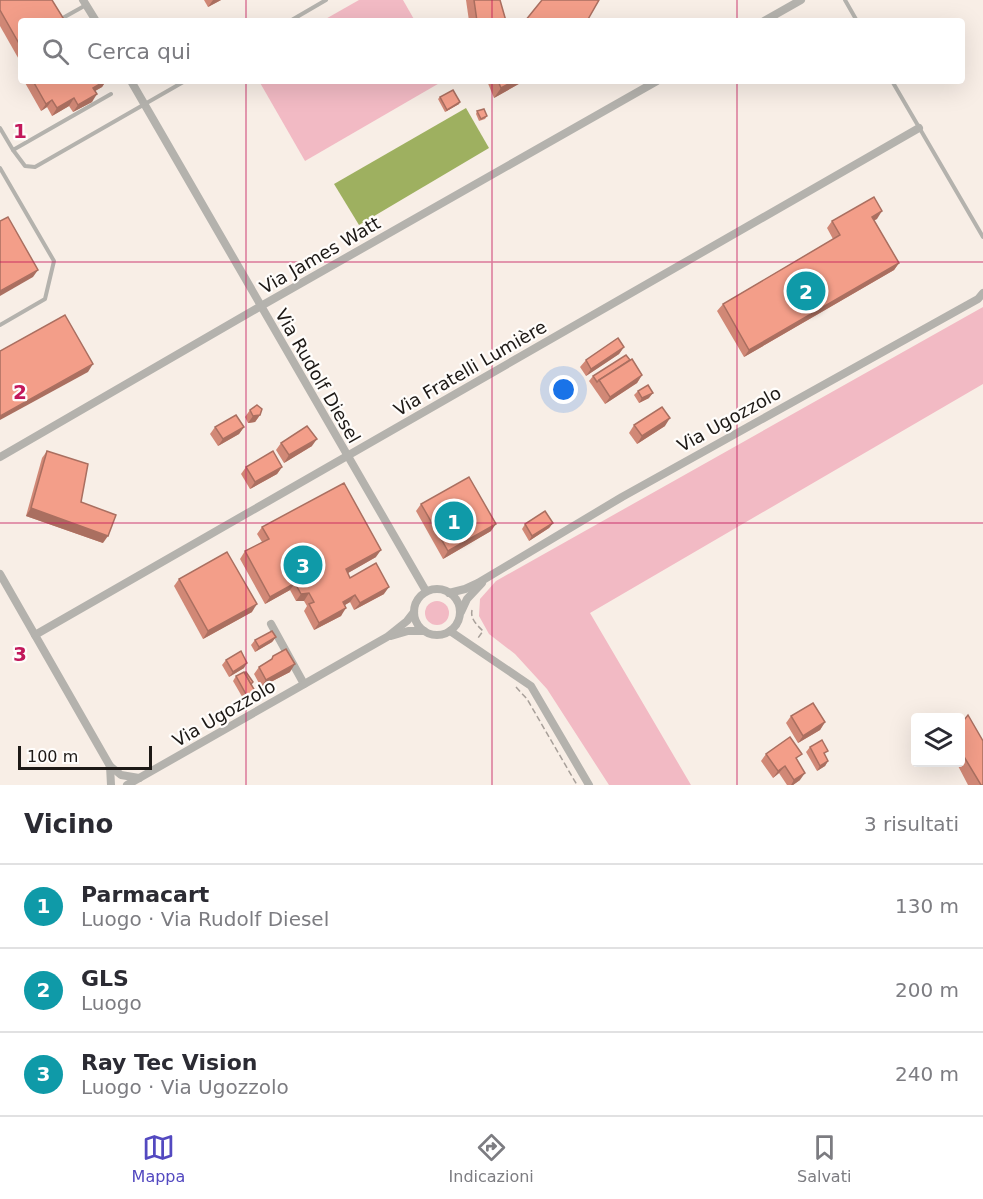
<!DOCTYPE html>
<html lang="it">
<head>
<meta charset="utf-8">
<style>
  :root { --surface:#fff; --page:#f7f7f7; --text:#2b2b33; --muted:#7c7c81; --line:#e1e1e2; --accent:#5349c0 }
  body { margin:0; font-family:"DejaVu Sans",sans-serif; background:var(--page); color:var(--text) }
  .controls { position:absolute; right:18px; bottom:18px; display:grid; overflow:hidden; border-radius:6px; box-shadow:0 6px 24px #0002 }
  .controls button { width:54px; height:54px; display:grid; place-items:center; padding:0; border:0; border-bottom:2px solid var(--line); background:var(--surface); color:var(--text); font:30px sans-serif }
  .scale { position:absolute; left:18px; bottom:15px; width:134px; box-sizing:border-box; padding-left:6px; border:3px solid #1d1916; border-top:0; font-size:16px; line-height:21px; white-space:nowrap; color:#1d1916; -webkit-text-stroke:4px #fffdfb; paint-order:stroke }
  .you { position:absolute; left:564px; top:390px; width:21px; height:21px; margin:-15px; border:4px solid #fff; border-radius:50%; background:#1a73e8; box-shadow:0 0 0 9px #1a73e833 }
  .badge { display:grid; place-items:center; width:39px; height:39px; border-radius:50%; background:var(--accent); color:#fff; font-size:20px; font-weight:700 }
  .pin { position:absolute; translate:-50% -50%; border:3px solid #fff; box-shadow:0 2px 6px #0006 }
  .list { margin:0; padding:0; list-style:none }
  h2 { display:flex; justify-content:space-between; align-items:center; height:78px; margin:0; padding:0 24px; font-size:26px }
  h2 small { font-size:20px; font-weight:400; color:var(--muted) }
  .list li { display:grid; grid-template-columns:39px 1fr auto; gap:18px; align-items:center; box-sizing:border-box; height:84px; padding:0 24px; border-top:2px solid var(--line) }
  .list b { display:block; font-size:22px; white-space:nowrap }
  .list p { margin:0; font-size:20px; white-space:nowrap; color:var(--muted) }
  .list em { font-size:20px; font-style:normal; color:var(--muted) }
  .icon { flex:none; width:33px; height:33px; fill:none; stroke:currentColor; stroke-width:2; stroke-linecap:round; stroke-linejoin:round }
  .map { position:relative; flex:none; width:983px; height:785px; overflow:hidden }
  .search { position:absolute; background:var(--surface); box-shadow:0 6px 24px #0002; left:18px; right:18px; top:18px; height:66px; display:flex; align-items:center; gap:15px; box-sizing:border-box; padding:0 21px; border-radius:6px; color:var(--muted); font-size:22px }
  .sheet { height:330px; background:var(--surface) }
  nav { display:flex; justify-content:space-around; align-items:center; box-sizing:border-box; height:84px; border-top:2px solid var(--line); background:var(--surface); font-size:16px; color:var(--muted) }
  nav a { display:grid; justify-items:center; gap:3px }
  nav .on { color:var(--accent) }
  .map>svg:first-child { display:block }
  .green { fill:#f2bac4 }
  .water { fill:#9eb060 }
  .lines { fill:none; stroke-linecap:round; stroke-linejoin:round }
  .path { stroke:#a8a09a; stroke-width:1.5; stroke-dasharray:6 3; stroke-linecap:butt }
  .service { stroke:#b4b2ad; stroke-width:4 }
  .minor { stroke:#b4b2ad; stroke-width:8 }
  .wall { fill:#d18876 }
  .shaded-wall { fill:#aa6f60 }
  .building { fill:#f39e89; stroke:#aa6f60; stroke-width:1.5 }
  .grid { fill:none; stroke:#c2185b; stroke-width:1.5; stroke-opacity:0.55 }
  .labels { text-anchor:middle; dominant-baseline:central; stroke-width:4.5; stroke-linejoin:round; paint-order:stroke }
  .street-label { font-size:18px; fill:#1d1916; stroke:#fffdfb }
  .grid-label { font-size:20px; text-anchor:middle; font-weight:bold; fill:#c2185b; stroke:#fffdfb; stroke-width:4.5; stroke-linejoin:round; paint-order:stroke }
</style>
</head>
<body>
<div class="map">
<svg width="983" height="785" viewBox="0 0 983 785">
  <rect width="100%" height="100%" fill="#f8eee6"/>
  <g class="green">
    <path d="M359 0H403L415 21H322Z"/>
    <path d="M259 81H443L305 161Z"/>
    <path d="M983 307V384L590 613 691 785H609L547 689 515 654 489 634 479 616 480 599 496 581Z"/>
    <circle cx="437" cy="613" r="12"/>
  </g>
  <path class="water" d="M466 108 489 148 359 225 334 184Z"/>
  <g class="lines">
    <g class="path">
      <path d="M472 610C470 619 477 625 483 631L478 638"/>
      <path d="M516 687 527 699 577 785"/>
    </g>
    <g class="service">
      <path d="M845 0 857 21"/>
      <path d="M61 19 86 5"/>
      <path d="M290 21 326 0"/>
      <path d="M892 81 983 237"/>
      <path d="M0 128 13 150 111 94"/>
      <path d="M13 150 25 166 35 167 185 81"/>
      <path d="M0 168 54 261 45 299 0 325"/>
    </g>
    <g class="minor">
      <path d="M83 0 96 21"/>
      <path d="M764 21 801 0"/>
      <path d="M131 81 426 591"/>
      <path d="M0 457 261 306 657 81"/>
      <path d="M0 574 110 766 111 785"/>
      <circle cx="437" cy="612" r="23"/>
      <path d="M449 593 465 589 478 583 622 497 978 299 983 293"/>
      <path d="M461 612 467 599 482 583"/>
      <path d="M271 624 304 684"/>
      <path d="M450 631 531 686 589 785"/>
      <path d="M35 635 919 128"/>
      <path d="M391 636 408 631H424"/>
      <path d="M110 766 121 775 139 778"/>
      <path d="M127 785 387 637 407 621 414 612"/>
    </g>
  </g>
  <g class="wall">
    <path d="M0 0 21 21V63L0 26Z"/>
    <path d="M204 0H221L208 7Z"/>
    <path d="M466 0H500L506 21H469Z"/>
    <path d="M21 66V76L18 70Z"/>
    <path d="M24 81H106L102 87 95 91 92 102 73 112 69 106 52 116 47 107 41 111Z"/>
    <path d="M487 81H524L494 98Z"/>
    <path d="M440 97 459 104 445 112 438 99Z"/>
    <path d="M477 111 487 116 485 119 479 121 476 114Z"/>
    <path d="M877 219 874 220 899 263 894 270 744 357 717 311 723 304 833 239 827 228 832 221Z"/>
    <path d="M624 347 619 354 586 376 580 367 586 360Z"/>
    <path d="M642 375 637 383 605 404 589 381 593 376Z"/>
    <path d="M638 391 649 398 639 403 634 395Z"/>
    <path d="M250 410 260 415 255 422 248 423 245 417Z"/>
    <path d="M634 425 665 426 637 444 629 433Z"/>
    <path d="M215 427H244L239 434 218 446 210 434Z"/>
    <path d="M281 443 312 446 284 463 276 450Z"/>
    <path d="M47 451 81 502 103 543 26 516 42 458Z"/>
    <path d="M246 467H282L277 474 250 489 241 474Z"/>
    <path d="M421 504 491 531 443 559 416 511Z"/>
    <path d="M553 523 549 528 529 541 522 529 525 524Z"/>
    <path d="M262 527 376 557 348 573 350 578 384 594 354 610 350 602 345 605 341 616 314 630 304 611 307 606 304 601H296L290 590 265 604 240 559 245 551 262 542 257 534Z"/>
    <path d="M179 579 252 612 203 639 174 586Z"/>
    <path d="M276 637 272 642 255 652 251 645 255 640Z"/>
    <path d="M273 656 290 672 261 687 254 674 259 667 271 660Z"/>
    <path d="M226 660 244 668 229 677 222 665Z"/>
    <path d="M236 676 251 685V696L244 700 233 681Z"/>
    <path d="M791 716 825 722 820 730 798 743 786 723Z"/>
    <path d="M960 725 983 785H968L956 762H960Z"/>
    <path d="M810 747 825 756 828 761 825 766 817 771 806 752Z"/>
    <path d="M766 754 797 760 800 780 793 785H787L779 773 773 778 761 761Z"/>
  </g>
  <g class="shaded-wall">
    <path d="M213 0H221L208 7Z"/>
    <path d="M105 81H106L102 87 88 95 93 88Z"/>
    <path d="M514 81H524L494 98 501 88Z"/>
    <path d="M97 94 92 102 73 112 78 105Z"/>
    <path d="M74 98 69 106 52 116 57 108Z"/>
    <path d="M52 100 47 107 41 111 46 104Z"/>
    <path d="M460 102 459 104 445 112 447 110Z"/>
    <path d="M882 211 877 219 867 224 872 217Z"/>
    <path d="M899 263 894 270 744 357 749 350Z"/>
    <path d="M38 270 33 277 0 296V291Z"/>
    <path d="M624 347 619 354 586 376 591 369Z"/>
    <path d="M93 364 88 372 0 420V416Z"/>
    <path d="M642 375 637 383 605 404 610 397Z"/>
    <path d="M653 393 649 398 639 403 642 398Z"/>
    <path d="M260 415 255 422 248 423 253 416Z"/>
    <path d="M670 418 665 426 637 444 642 436Z"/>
    <path d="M244 427 239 434 218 446 223 439Z"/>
    <path d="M317 439 312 446 284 463 289 455Z"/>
    <path d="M282 467 277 474 250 489 255 482Z"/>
    <path d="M31 508 108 536 103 543 26 516Z"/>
    <path d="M553 523 549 528 529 541 532 536Z"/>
    <path d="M496 524 491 531 443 559 448 551Z"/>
    <path d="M381 550 376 557 341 577 346 569Z"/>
    <path d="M295 583 290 590 265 604 270 597Z"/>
    <path d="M389 587 384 594 354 610 360 603Z"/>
    <path d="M309 593 304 601H296L301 594Z"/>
    <path d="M355 595 350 602 338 609 343 602Z"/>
    <path d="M257 604 252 612 203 639 208 631Z"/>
    <path d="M346 608 341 616 314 630 319 623Z"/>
    <path d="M276 637 272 642 255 652 259 647Z"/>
    <path d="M247 663 244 668 229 677 233 672Z"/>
    <path d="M295 664 290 672 261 687 266 680Z"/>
    <path d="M255 691 251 696 244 700 247 696Z"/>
    <path d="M825 722 820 730 798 743 803 736Z"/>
    <path d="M828 761 825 766 817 771 820 766Z"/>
    <path d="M785 766 779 773 773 778 778 771Z"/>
    <path d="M805 773 800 780 793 785H791L794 780Z"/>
  </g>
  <g class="building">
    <path d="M0 0H52L65 21H21V47L0 10Z"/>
    <path d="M474 0H500L506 21H477Z"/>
    <path d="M542 0H599L587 21H525Z"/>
    <path d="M33 81H105L93 88 97 94 78 105 74 98 57 108 52 100 46 104Z"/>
    <path d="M498 81H514L501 88Z"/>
    <path d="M453 90 460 102 447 110 440 97Z"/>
    <path d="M484 109 487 116 481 119 477 111Z"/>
    <path d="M874 197 882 211 872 217 899 263 749 350 723 304 840 235 832 221Z"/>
    <path d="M8 217 38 270 0 291V221Z"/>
    <path d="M65 315 93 364 0 416V351Z"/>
    <path d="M618 338 624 347 591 369 586 360Z"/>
    <path d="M626 355 630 360 599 380 597 382 593 376Z"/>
    <path d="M632 359 642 375 610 397 599 380Z"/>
    <path d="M648 385 653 393 642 398 638 391Z"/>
    <path d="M257 405 262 409 260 415 253 416 250 410Z"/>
    <path d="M662 407 670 418 642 436 634 425Z"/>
    <path d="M236 415 244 427 223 439 215 427Z"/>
    <path d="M307 426 317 439 289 455 281 443Z"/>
    <path d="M47 451 88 464 81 502 116 515 108 536 31 508Z"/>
    <path d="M273 451 282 467 255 482 246 467Z"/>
    <path d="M469 477 496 524 448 551 421 504Z"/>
    <path d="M344 483 381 550 346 569 350 578 376 563 389 587 360 603 355 595 343 602 346 608 319 623 309 604 314 602 309 593 301 594 295 583 270 597 245 551 269 539 262 527Z"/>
    <path d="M545 511 553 523 532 536 525 524Z"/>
    <path d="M227 552 257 604 208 631 179 579Z"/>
    <path d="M272 631 276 637 259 647 255 640Z"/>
    <path d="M286 649 295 664 266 680 259 667 272 659 273 656Z"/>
    <path d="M241 651 247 663 233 672 226 660Z"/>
    <path d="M244 672 255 691 247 696 236 676Z"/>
    <path d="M246 672 253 682 251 684 245 673Z"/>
    <path d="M813 703 825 722 803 736 791 716Z"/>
    <path d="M968 715 983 741V785H981L960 750V725Z"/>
    <path d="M790 737 802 754 796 758 805 773 794 780 785 766 778 771 766 754Z"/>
    <path d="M822 740 828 751 824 753 828 761 820 766 810 747Z"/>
  </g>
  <path class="grid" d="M246 0V21M492 0V21M737 0V21M246 81V785M492 81V785M737 81V785M0 262H983M0 523H983"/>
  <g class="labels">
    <g class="street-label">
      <text transform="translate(320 255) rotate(-30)">Via James Watt</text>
      <text transform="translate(470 368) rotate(-30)">Via Fratelli Lumière</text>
      <text transform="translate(318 376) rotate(60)">Via Rudolf Diesel</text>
      <text transform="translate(729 419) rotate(-29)">Via Ugozzolo</text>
      <text transform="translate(224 713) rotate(-30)">Via Ugozzolo</text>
    </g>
  </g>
  <g class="grid-label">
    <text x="20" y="138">1</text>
    <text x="20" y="399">2</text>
    <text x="20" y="661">3</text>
  </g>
</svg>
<div class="controls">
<button><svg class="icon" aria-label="layers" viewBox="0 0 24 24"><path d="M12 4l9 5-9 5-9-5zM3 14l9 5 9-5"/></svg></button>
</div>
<div class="scale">100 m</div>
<div class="you"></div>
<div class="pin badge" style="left:454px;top:521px;background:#0f9aa8">1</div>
<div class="pin badge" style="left:806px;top:291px;background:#0f9aa8">2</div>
<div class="pin badge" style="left:303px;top:565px;background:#0f9aa8">3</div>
<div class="search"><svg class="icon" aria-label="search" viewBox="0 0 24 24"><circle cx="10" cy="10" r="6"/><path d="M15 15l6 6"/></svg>Cerca qui</div>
</div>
<section class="sheet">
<h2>Vicino<small>3 risultati</small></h2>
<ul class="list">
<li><span class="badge" style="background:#0f9aa8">1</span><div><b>Parmacart</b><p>Luogo · Via Rudolf Diesel</p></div><em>130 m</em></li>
<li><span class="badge" style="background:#0f9aa8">2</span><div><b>GLS</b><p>Luogo</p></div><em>200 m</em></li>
<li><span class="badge" style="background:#0f9aa8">3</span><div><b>Ray Tec Vision</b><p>Luogo · Via Ugozzolo</p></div><em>240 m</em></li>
</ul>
</section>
<nav>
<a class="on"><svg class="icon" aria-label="map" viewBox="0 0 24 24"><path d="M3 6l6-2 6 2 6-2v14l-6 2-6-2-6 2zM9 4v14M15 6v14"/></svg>Mappa</a>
<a><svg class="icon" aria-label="directions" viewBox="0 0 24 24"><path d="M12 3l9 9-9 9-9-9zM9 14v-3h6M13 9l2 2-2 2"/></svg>Indicazioni</a>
<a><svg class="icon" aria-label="saved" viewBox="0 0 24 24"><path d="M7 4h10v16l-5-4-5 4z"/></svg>Salvati</a>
</nav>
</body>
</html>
